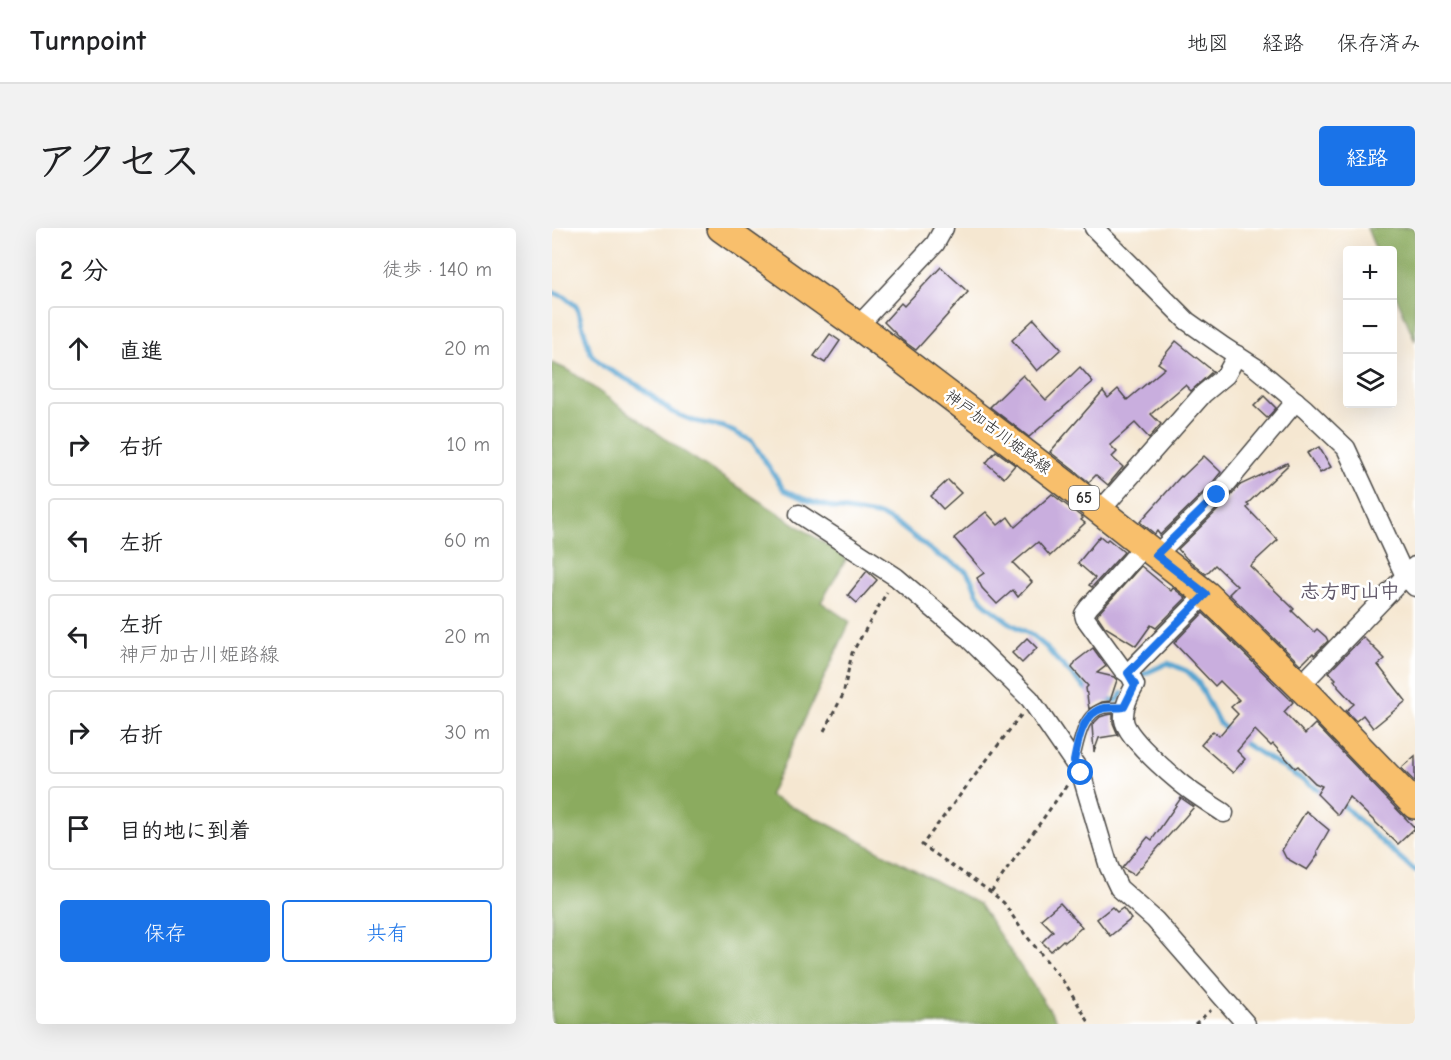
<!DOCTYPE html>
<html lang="ja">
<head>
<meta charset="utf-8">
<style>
  :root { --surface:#fff; --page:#f2f2f2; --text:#202124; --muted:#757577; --line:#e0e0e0; --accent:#1a73e8 }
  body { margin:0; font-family:"Comic Neue","Klee One",sans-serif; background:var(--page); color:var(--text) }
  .controls { position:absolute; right:18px; top:18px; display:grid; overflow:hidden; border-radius:6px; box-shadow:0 6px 24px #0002 }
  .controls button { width:54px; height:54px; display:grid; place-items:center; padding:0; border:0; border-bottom:2px solid var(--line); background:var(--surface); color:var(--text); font:30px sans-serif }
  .stop { position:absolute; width:18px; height:18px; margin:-14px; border:4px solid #1a73e8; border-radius:50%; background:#fff }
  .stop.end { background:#1a73e8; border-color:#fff; box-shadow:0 2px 6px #0008 }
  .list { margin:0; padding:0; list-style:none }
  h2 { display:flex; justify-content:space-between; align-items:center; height:78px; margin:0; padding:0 24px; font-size:26px }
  h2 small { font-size:20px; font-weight:400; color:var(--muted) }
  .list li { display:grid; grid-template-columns:39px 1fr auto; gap:18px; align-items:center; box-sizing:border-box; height:84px; margin:0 12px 12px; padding:0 12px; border:2px solid var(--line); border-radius:6px }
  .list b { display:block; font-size:22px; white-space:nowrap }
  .list p { margin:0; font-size:20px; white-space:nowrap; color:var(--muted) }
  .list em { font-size:20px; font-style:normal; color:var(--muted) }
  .actions { display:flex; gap:12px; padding:18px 24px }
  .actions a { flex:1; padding:14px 0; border:2px solid var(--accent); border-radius:6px; text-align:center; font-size:21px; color:var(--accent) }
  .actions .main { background:var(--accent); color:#fff }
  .icon { flex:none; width:33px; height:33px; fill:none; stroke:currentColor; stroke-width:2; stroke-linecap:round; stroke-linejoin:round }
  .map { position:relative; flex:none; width:863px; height:796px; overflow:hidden; border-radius:6px }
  header { display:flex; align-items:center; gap:36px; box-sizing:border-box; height:84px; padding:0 30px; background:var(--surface); border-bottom:2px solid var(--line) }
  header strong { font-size:28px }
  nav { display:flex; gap:33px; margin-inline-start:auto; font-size:21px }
  .intro { display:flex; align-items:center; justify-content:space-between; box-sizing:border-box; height:144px; padding:0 36px }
  h1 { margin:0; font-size:42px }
  .button { padding:15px 27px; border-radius:6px; background:var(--accent); color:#fff; font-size:21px; font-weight:700 }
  main { display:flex; gap:36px; padding:0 36px }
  aside { flex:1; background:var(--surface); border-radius:6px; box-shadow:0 6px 24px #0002 }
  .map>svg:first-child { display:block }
  .forest { fill:#8bab5f; stroke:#5b6b45; stroke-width:1.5 }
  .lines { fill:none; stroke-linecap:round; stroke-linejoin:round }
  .stream { stroke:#57a4d0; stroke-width:5 }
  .building { fill:#c9aede }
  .service-casing { stroke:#494744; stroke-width:12 }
  .minor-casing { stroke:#494744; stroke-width:21 }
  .primary-casing { stroke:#494744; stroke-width:30 }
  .path { stroke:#494744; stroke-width:3; stroke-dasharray:4.5 4.5; stroke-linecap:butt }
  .service { stroke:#fff; stroke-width:9 }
  .minor { stroke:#fff; stroke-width:18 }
  .primary { stroke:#f8bf6c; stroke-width:27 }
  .route { stroke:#1a73e8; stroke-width:8 }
  .labels { text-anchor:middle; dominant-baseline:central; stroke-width:5; stroke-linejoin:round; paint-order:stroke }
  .shield { fill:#fff; stroke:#6b6b6b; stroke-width:1.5 }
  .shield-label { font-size:15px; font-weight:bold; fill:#2b2b2b }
  .street-label { font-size:16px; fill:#2b2b2b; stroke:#fff }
  .quarter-label { font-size:20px; font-weight:bold; fill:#62596a; stroke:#fff }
</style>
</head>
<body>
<header>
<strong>Turnpoint</strong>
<nav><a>地図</a><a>経路</a><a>保存済み</a></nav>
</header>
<div class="intro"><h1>アクセス</h1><a class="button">経路</a></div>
<main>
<aside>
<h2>2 分<small>徒歩 · 140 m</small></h2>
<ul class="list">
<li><svg class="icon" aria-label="ahead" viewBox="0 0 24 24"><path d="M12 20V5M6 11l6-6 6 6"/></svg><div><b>直進</b></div><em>20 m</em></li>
<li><svg class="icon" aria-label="right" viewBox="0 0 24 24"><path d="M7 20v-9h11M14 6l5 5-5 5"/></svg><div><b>右折</b></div><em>10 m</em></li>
<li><svg class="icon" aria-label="left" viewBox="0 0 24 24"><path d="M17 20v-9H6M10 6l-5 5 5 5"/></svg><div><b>左折</b></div><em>60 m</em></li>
<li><svg class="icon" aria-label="left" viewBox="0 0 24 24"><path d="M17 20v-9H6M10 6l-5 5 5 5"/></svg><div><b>左折</b><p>神戸加古川姫路線</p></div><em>20 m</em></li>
<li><svg class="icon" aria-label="right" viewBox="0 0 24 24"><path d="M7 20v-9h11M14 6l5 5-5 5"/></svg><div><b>右折</b></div><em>30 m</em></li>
<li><svg class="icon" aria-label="arrive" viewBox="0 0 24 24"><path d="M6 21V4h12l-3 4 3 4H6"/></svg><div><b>目的地に到着</b></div></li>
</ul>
<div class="actions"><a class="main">保存</a><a>共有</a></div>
</aside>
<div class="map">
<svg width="863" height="796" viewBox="0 0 863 796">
  <rect width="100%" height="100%" fill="#fff"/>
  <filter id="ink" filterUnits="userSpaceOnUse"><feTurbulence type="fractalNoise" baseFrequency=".0167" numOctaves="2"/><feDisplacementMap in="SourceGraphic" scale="12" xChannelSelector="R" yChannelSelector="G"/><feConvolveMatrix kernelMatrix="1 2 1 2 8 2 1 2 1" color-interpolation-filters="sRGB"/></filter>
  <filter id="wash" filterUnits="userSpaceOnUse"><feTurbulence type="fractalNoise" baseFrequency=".008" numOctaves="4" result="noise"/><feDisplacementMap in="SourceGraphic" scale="24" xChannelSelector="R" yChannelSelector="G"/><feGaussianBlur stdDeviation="1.35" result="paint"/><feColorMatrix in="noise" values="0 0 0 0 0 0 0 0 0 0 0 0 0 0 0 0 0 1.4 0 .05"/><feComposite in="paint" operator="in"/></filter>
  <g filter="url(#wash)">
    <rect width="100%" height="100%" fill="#f5e7d1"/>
    <g class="forest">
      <path d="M815 0H863V113L841 60 840 22H824Z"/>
      <path d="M0 135 18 143 132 224 295 330 269 374 298 394 217 568 272 594 427 676 507 796H0Z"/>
    </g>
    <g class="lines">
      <g class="stream">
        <path d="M0 64 13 69 25 79 39 126 52 139 87 158 120 184 142 193 172 199 200 213 232 262 257 273 283 280 330 288 348 298 384 326 413 342 420 352 425 365 433 376 458 395 481 408 493 418 504 431 539 466"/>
        <path d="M583 450 616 435 635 443 646 454 667 495 677 504"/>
        <path d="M553 471 561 473 566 472 570 465"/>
        <path d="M687 512 773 566"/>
        <path d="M786 574 792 578 830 614 863 643"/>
      </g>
    </g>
    <g id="blocks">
      <g class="building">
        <path d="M389 39 416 64 364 122 350 112 332 94 349 75 352 78Z"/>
        <path d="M482 91 509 121 485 143 460 112Z"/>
        <path d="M278 106 288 113 273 135 262 128Z"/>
        <path d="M624 113 661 143 639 163 633 157 599 186 609 196 597 210 583 195 558 217 565 224 560 229 571 239 556 257 544 247 537 254 498 224 551 163 556 170 566 161 575 172 613 140 606 135Z"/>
        <path d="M528 139 541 154 477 209 438 179 471 147 494 172Z"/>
        <path d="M712 168 724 180 715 190 702 178Z"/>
        <path d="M767 219 779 239 768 245 755 225Z"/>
        <path d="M444 223 463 237 452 250 434 235Z"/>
        <path d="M652 228 669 244 657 259 608 307 605 303 603 306 588 294 629 248 630 249Z"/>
        <path d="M735 235 736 237 695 276 697 277 695 280 726 312 698 338 742 381 740 383 762 404 765 401 774 409 776 413 762 427 761 425 749 437 677 366 685 358 663 337 654 346 634 330 626 321 673 275 688 257Z"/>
        <path d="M396 252 409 265 391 281 379 268Z"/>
        <path d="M500 266 531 290 529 292 533 295 498 328 486 314 461 335 480 354 466 369 461 362 445 376 430 360 425 350 432 345 402 310 434 284 446 297 456 289 463 299Z"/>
        <path d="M548 308 554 313 556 311 572 324 540 359 537 357 543 350 526 335Z"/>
        <path d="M589 338 619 363 621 360 634 370 604 400 599 397 584 418 553 399 545 387Z"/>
        <path d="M315 343 325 352 305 375 296 367Z"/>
        <path d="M651 385 741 474 732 484 753 506 763 496 863 600 846 616 797 569 786 587 765 566 770 558 763 555 746 538 743 540 721 516 719 518 703 502 685 523 693 531 681 545 649 517 661 503 667 508 686 486 679 479 687 472 668 453 663 458 622 415Z"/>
        <path d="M811 409 833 431 826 437 854 473 821 500 811 487 804 493 794 483 802 476 786 459V457L782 453 784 451 777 444Z"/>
        <path d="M475 410 485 420 470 435 460 425Z"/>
        <path d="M541 420 554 438 545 445 562 449 565 452 558 473 550 474 537 481 534 460 536 458 520 440 524 433Z"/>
        <path d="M561 486V495L566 507 547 510 542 524 540 497 548 489 554 487Z"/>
        <path d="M863 528V554L849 540Z"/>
        <path d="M629 570 642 579 582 647 570 640 596 609 600 612Z"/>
        <path d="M754 583 777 602 765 623 766 627 755 642 734 630 730 622Z"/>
        <path d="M508 675 530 699 513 714 511 712 499 723 490 714 501 703 489 691Z"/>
        <path d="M560 679 565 684 571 680 579 691 558 708 545 691Z"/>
      </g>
    </g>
  </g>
  <g filter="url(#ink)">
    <use href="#blocks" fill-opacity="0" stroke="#494744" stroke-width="1.5"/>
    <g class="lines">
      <defs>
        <path id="service" d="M522 533C527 514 530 485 552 480 559 479 566 480 572 479"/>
        <g id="minor">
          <path d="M542 0 635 93 672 119 703 139 753 181 794 220 853 348 863 359"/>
          <path d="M306 98 383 16 392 0"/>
          <path d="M548 283 651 166 674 147 685 127"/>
          <path d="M247 286 344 349 417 411 478 471 529 545 557 639 567 660 603 692 694 796"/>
          <path d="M592 318 562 352 537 379 532 386 533 390 571 442 578 447 583 457C577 468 571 479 572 492 574 508 613 542 626 553 640 565 657 575 672 585"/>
          <path d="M604 327 665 267 744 173"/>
          <path d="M576 445 654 366"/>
          <path d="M748 458 863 338"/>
        </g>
        <path id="primary" d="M169 0 306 98 515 257 654 366 748 458 863 577"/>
      </defs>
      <use href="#service" class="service-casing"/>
      <use href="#minor" class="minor-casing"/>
      <use href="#primary" class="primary-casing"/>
      <g class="path">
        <path d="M469 487 370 617 439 664 452 675 472 705 515 758 538 796"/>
        <path d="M272 503 291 467 300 425 335 364"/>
        <path d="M439 664 515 557"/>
        <path d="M643 796 659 782"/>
      </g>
      <use href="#service" class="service"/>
      <use href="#minor" class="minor"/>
      <use href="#primary" class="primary"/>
    </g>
  </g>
  <g class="lines" filter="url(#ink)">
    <path class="route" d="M529 545 522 533C526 515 529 485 552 480 559 479 566 480 572 479L583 457 576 445 654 366 604 327 665 267"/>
  </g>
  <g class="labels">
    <rect class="shield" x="517" y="258" width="30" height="24" rx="4.5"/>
    <g class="shield-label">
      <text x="532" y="270">65</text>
    </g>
    <g class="street-label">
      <text transform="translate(446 204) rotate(37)">神戸加古川姫路線</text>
    </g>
    <g class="quarter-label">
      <text x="798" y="363">志方町山中</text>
    </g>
  </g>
</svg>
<div class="controls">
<button>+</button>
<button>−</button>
<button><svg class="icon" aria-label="layers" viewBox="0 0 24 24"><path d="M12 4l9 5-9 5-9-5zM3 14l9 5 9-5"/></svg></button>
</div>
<div class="stop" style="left:529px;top:545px"></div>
<div class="stop end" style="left:665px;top:267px"></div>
</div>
</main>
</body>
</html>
